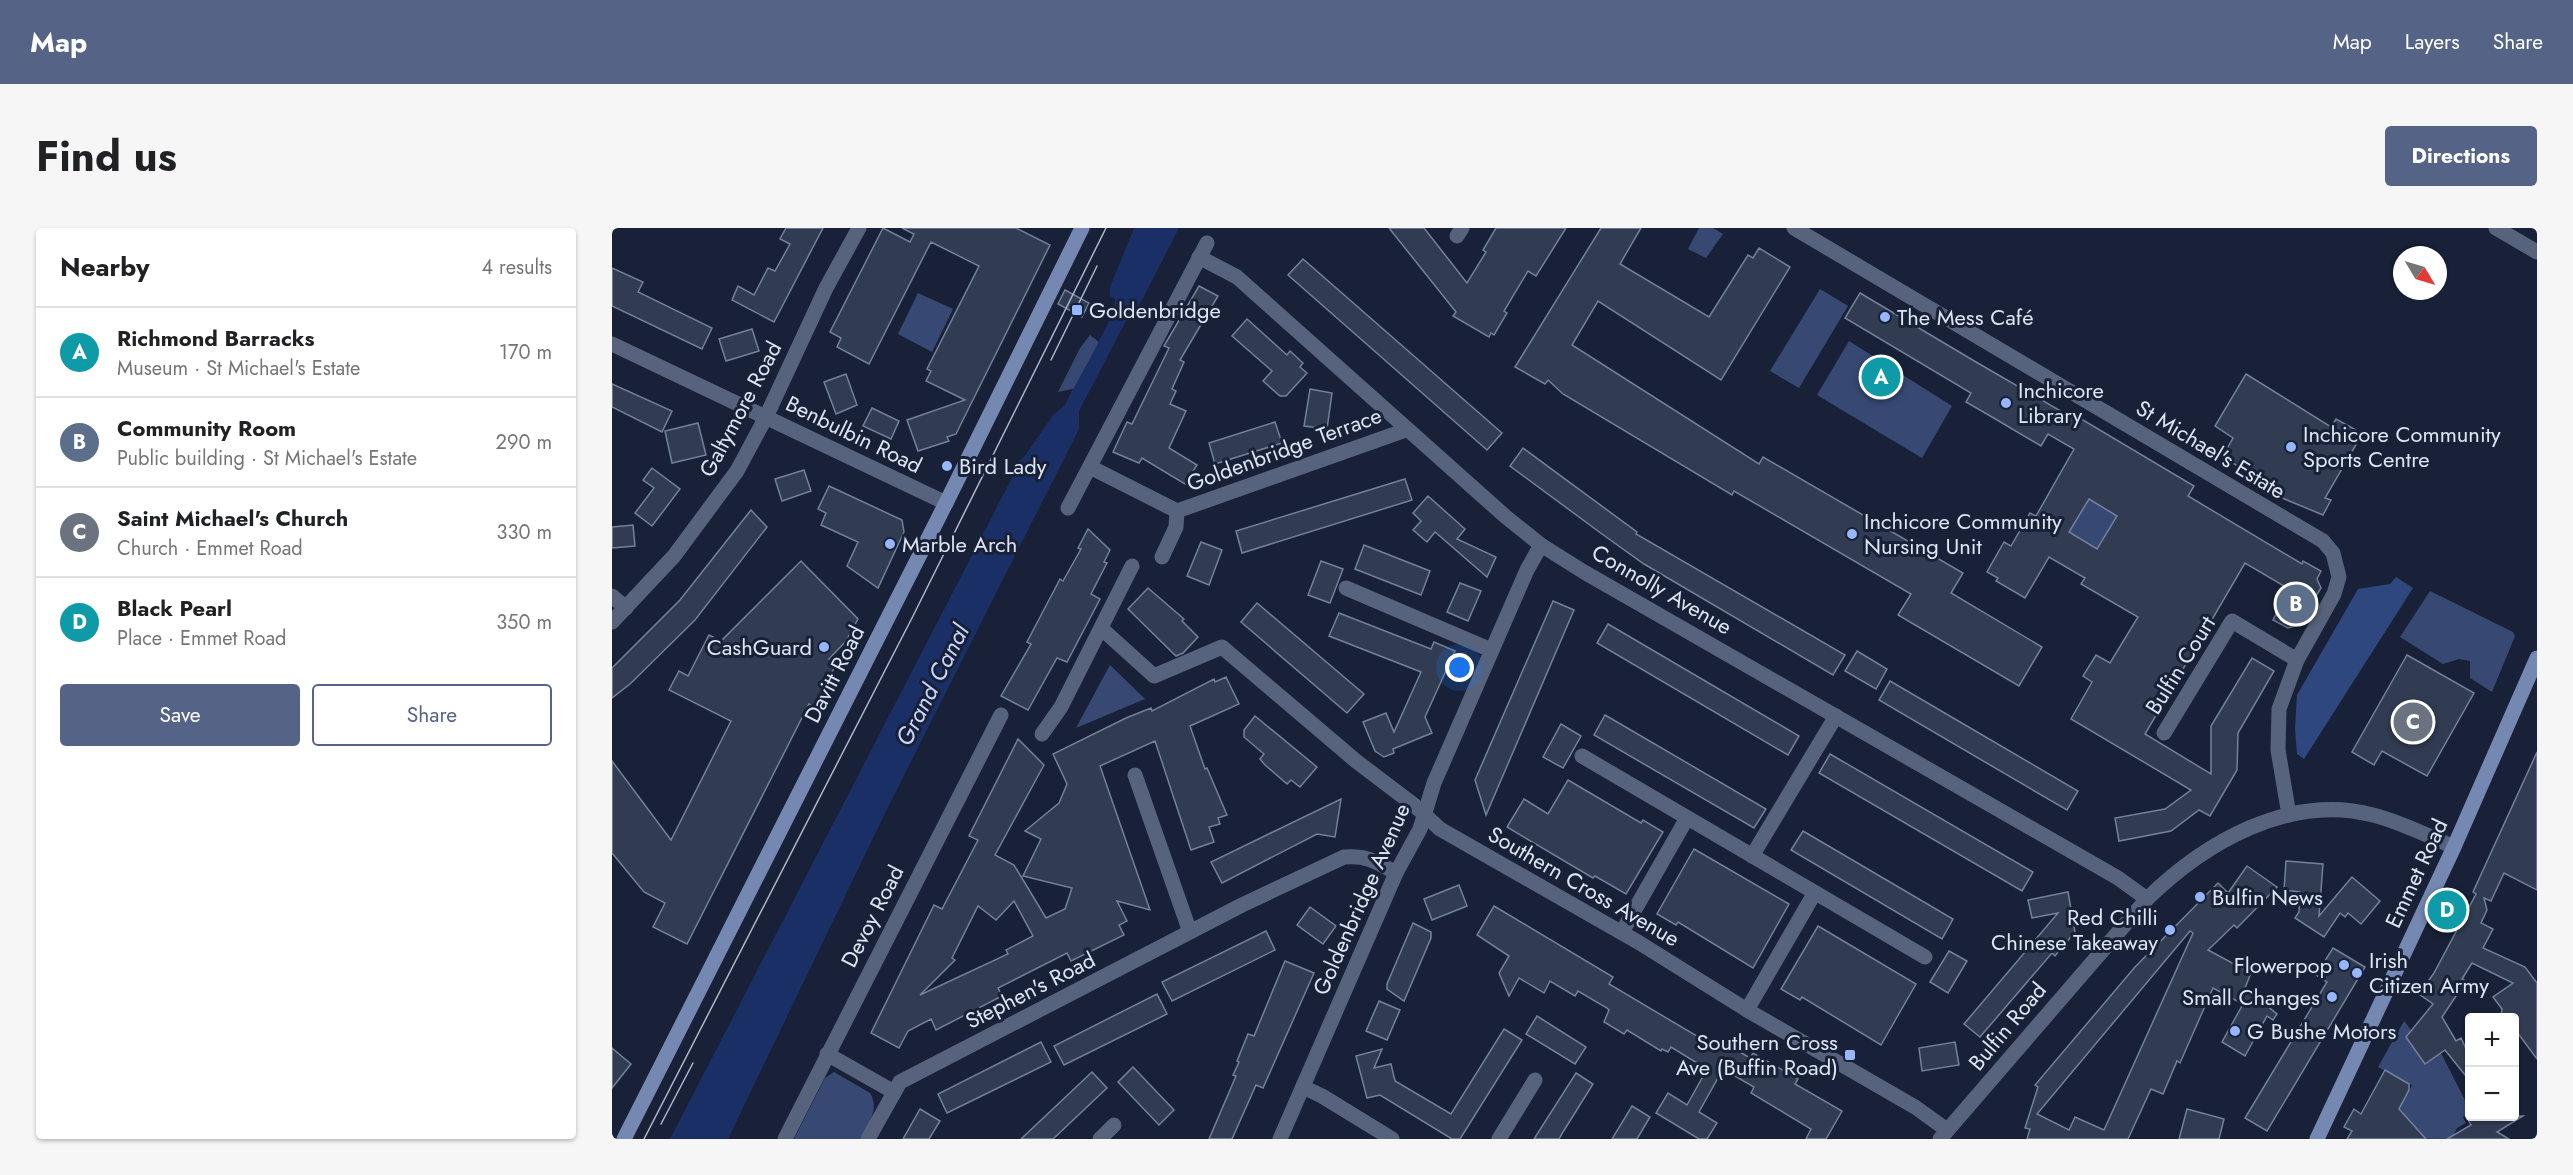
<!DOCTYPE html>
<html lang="en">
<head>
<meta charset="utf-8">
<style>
  :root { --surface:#fff; --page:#f6f6f6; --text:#202124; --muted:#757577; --line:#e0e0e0; --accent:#556486 }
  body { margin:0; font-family:Jost,sans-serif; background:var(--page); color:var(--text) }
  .controls { position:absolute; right:18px; bottom:18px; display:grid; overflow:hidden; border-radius:6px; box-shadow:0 2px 4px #0004 }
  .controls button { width:54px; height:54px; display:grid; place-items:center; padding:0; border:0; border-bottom:2px solid var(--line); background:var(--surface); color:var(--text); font:30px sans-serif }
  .compass { position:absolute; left:1781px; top:18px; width:54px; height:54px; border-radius:50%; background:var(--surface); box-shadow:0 2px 4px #0004; rotate:128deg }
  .you { position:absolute; left:848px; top:440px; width:21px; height:21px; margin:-15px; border:4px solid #fff; border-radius:50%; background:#1a73e8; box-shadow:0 0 0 9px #1a73e833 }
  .badge { display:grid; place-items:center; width:39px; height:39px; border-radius:50%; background:var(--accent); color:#fff; font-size:20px; font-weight:700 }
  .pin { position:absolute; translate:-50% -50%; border:3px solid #fff; box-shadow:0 2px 6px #0006 }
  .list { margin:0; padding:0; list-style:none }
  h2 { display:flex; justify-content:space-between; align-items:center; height:78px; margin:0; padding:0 24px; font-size:26px }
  h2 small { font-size:20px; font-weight:400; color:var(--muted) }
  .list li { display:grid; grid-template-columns:39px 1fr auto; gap:18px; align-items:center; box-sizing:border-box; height:90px; padding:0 24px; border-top:2px solid var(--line) }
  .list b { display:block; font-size:22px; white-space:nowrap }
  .list p { margin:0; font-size:20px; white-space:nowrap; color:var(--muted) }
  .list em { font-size:20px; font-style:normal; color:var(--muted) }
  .actions { display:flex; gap:12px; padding:18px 24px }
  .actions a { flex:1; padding:14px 0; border:2px solid var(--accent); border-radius:6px; text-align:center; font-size:21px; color:var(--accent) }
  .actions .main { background:var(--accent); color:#fff }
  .map { position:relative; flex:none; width:1925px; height:911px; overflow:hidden; border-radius:6px }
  header { display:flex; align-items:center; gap:36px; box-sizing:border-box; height:84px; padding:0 30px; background:var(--accent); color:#fff }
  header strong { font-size:28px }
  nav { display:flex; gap:33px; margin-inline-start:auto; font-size:21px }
  .intro { display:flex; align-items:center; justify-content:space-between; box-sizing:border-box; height:144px; padding:0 36px }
  h1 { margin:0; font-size:42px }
  .button { padding:15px 27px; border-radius:6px; background:var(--accent); color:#fff; font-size:21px; font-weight:700 }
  main { display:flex; gap:36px; padding:0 36px }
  aside { flex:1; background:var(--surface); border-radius:6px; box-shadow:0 2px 4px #0004 }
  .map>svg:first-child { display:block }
  .green { fill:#374973 }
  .forest { fill:#2f477f }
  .water { fill:#1a2f66 }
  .building { fill:#313c53; stroke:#74819b; stroke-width:1.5; fill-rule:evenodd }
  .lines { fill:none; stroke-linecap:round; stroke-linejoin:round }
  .minor { stroke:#57637d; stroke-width:15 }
  .secondary { stroke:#7488b2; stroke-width:15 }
  .tram { stroke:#afb6c7; stroke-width:1.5 }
  .poi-dot { fill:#96b6fd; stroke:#182137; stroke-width:2 }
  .labels { text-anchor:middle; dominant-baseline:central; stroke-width:6; stroke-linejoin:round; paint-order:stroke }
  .poi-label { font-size:22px; fill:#dee5f4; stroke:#182137; text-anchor:start }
  .street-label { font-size:22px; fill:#dee5f4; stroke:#182137 }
  .water-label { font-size:24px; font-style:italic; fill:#c7d7fa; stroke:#182137 }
</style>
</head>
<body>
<header>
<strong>Map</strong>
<nav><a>Map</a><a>Layers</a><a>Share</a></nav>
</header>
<div class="intro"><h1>Find us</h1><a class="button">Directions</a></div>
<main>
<aside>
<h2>Nearby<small>4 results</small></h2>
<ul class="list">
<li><span class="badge" style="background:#0f9aa8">A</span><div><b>Richmond Barracks</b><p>Museum · St Michael's Estate</p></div><em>170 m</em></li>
<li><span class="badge" style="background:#5c6f8a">B</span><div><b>Community Room</b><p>Public building · St Michael's Estate</p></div><em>290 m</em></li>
<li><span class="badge" style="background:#6b7280">C</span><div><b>Saint Michael's Church</b><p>Church · Emmet Road</p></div><em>330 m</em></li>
<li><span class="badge" style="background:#0f9aa8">D</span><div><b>Black Pearl</b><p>Place · Emmet Road</p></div><em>350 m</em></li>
</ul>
<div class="actions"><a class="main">Save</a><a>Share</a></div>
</aside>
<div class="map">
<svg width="1925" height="911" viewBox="0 0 1925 911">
  <rect width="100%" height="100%" fill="#182137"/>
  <g class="green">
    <path d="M1087 0H1101L1111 6 1094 30 1076 21Z"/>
    <path d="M1208 61 1236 78 1187 160 1158 143Z"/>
    <path d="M306 65 341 81 320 124 286 106Z"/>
    <path d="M478 107 488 115 465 160 446 164 468 120Z"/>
    <path d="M1237 113 1340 178 1310 230 1205 167Z"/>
    <path d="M1482 254 1501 269 1494 282 1505 288 1484 334 1477 316 1457 304Z"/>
    <path d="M1818 363 1901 404 1903 408 1880 464 1858 450V433L1847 431 1831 436 1788 409Z"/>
    <path d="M498 437 533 471 464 500Z"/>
    <path d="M1792 793 1799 802 1794 809 1813 836 1829 825 1857 880V885L1851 889 1854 895 1845 900 1840 911H1813L1787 882 1800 857 1766 839Z"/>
    <path d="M222 844 258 865C268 881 256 896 248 911H182L213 850Z"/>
  </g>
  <path class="forest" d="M1784 349 1801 360 1692 531 1685 526 1683 501 1685 467 1746 361 1778 356Z"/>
  <path class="water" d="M522 0H567L526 80 518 85 467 183V201L275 581 116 911H58L401 248 405 234 412 229 441 187 453 177C464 154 503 91 503 71L498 68V59Z"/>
  <g class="building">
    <path d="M174 0H211L162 94 120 72 126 58 142 67 156 40 163 43 178 16 168 11Z"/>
    <path d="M271 0 298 14 302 6 290 0H404L438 17 344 206 335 209 337 213 306 223 295 192 353 172 314 153 319 143 315 141 367 38 319 14 257 136 225 119 229 110 218 104Z"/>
    <path d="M777 0H812L855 55 874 24 871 22 884 0H954L924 48 916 43 892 83 895 85 882 107 879 105 877 109 841 88 844 84Z"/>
    <path d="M989 0H1029L1008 36 1097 89 1136 27 1141 30 1147 20 1178 39 1109 152 986 73 960 117 1147 236 1151 229 1351 345 1339 365 1430 419 1407 458 1286 387 1299 366 1122 263 1120 267 951 166 936 152 933 156 903 139Z"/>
    <path d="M691 31 890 205 875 222 676 47Z"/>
    <path d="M0 40 31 54 26 64 100 100 90 121 0 78Z"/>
    <path d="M587 58 606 68 568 132 572 134 560 161 564 163 558 176 574 183 557 220 585 237 573 256 530 230 527 235 501 224 515 194 520 196 557 120 552 118Z"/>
    <path d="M453 62 477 75 470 89 446 76Z"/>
    <path d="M1248 65 1364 134 1464 192 1466 189 1582 258 1576 268 1690 336 1691 333 1709 343 1705 351 1709 360 1686 397 1676 400 1661 392 1677 361 1633 335 1533 506 1599 546V498L1640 430 1662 443 1626 505 1625 542 1598 588 1587 582 1559 603 1507 613 1503 590 1553 581 1579 562 1459 491 1480 454 1471 448 1484 427 1498 435 1526 389 1469 356 1473 350 1437 329 1413 370 1384 353 1386 350 1375 344 1392 314 1399 318 1418 285 1424 288 1462 221 1436 206 1429 218 1380 189 1354 174 1359 165 1233 90ZM1477 271 1505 288 1485 321 1457 304Z"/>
    <path d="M635 91 675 127 678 123 691 135 688 139 695 145 674 168H668L651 153 660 143 620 108Z"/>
    <path d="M140 101 147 123 114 133 107 111Z"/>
    <path d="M234 146 245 177 224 186 212 154Z"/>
    <path d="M1634 146 1719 199 1724 191 1744 202 1739 211 1745 215 1713 270 1719 272 1711 287 1663 267 1665 263 1616 232 1618 228 1613 224 1621 210 1603 198Z"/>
    <path d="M0 156 60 183 50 204 0 179Z"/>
    <path d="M698 161 720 165 715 201 692 198Z"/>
    <path d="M260 180 287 193 279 211 251 198Z"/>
    <path d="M663 194 670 215 603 236 597 215Z"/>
    <path d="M86 195 94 227 60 235 53 203Z"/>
    <path d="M911 220 1025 304 1024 306 1233 427 1221 447 1032 336 990 306 898 238Z"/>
    <path d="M40 240 68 261 40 298 23 285 42 260 31 252Z"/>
    <path d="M192 242 199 263 170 273 163 251Z"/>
    <path d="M793 251 800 272 630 325 624 303Z"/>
    <path d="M217 258 290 292 292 304 266 360 235 338 246 314 209 297 214 285 206 281Z"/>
    <path d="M816 268 853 301 845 311 884 329 875 349 823 304 815 314 801 302 809 293 801 285Z"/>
    <path d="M139 282 155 299 83 392 18 456 0 470V440L68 372Z"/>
    <path d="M21 297 23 318 0 320V299Z"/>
    <path d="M476 301 498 322 492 334 495 335 479 366 488 371 455 434 445 430 416 482 389 468 419 416 415 414 448 351 451 353 469 321 466 320Z"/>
    <path d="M589 314 610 322 597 357 575 348Z"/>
    <path d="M752 317 818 343 809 367 743 341Z"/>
    <path d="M189 333 246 391 234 413 217 431 223 438 202 480 197 476 75 716 41 699 53 675 32 664 0 625V533L59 612 119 493 57 462 67 443 76 448 97 407 109 413Z"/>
    <path d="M709 333 731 341 718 375 696 367Z"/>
    <path d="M848 355 869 363 856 393 835 384Z"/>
    <path d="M536 360 572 391 570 393 586 409 571 425 564 428 516 381Z"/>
    <path d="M941 373 962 382 874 587 863 552Z"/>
    <path d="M645 375 752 466 735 485 629 394Z"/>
    <path d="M727 385 819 421 822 414 843 423 813 489 820 505 781 521 782 525 772 529 763 523 751 494 774 485 782 504 809 444 717 408Z"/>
    <path d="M996 396 1187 508 1176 527 985 415Z"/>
    <path d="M1245 423 1275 441 1264 461 1233 443Z"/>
    <path d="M1795 427 1862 465 1815 548 1770 523 1762 537 1740 524Z"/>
    <path d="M614 449 627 476 578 498 593 541 595 540 615 587 606 590 608 596 597 599 602 614 579 622 543 513 488 538 538 682 505 673 515 693 507 697 512 707 459 733 455 725 386 760 390 768 324 802 319 791 296 803 287 820 259 805 322 677 330 681 366 612 357 608 406 511 432 537 383 627 402 637 434 690 453 681 460 660 411 648 429 611 413 603 447 575 455 556 441 526 514 490 539 480 540 483 602 451 603 454ZM402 673 421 708 394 722 396 726 308 767 343 732 340 730 366 678 384 692Z"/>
    <path d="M1278 453 1466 563 1455 582 1267 472Z"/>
    <path d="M993 487 1154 581 1142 600 982 507Z"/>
    <path d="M643 488 705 539 688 559 679 552 675 556 653 537 648 531 652 526 632 509V502Z"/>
    <path d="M949 496 969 508 951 540 931 529Z"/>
    <path d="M1925 524V662L1892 645 1879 673 1872 670 1875 682 1869 695 1881 701 1871 720 1913 739 1925 755V831L1902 800V789H1889L1890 781 1881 769 1901 755 1860 735 1850 751 1854 753 1830 789 1844 813 1849 810 1857 827 1855 830 1857 844 1853 847 1833 822 1813 836 1794 809 1821 776 1807 766 1822 745 1864 666 1861 664Z"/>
    <path d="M1218 526 1421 644 1410 663 1207 545Z"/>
    <path d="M956 552 1029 595 1031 592 1051 604 1014 666 983 648 981 650 895 599 912 571 936 586Z"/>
    <path d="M729 571 723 609 705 606 610 655 599 634Z"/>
    <path d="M1191 603 1341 691 1330 711 1179 622Z"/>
    <path d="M1082 621 1177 676 1141 740 1066 694 1064 697 1045 686Z"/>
    <path d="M1674 633 1711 636 1707 688 1740 649 1768 673 1749 696 1736 685 1733 689 1728 685 1712 709 1683 690 1687 684 1688 664 1672 662Z"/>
    <path d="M1635 638 1665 659 1625 700 1622 697 1596 722 1639 745 1633 760 1665 786 1661 792 1655 788 1633 828 1610 814 1631 776 1601 760 1568 835 1565 833 1551 866 1539 861 1516 911H1415L1418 901 1413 900 1426 859 1423 857 1523 739 1606 655 1616 665ZM1578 703 1581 705 1492 902 1463 889 1457 902 1425 886Z"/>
    <path d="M847 657 855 678 820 692 812 671Z"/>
    <path d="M1456 664 1463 704 1443 728 1440 725 1368 809 1352 796 1446 685 1420 690 1416 672Z"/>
    <path d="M882 678 1001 749 997 756 1105 820 1109 813 1138 830 1141 825 1186 851 1183 856 1230 883 1214 911H1194L1199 901 1139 865 1142 859 1111 841 1087 884 1105 895 1095 911H1087L1044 885 1056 865 1075 877 1095 841 1059 819 1056 824 1050 821 1049 823 1015 802 1012 806 992 794 997 782 995 780 966 763 963 768 938 753 932 765 907 750 897 768 887 745 897 728 865 707Z"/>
    <path d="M698 679 724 698 711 716 685 697Z"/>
    <path d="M801 695 819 704V710L792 773 775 761V756Z"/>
    <path d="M1206 698 1304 756 1269 817 1190 769 1188 772 1169 761Z"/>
    <path d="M654 703 663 722 560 773 550 754Z"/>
    <path d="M1721 720 1753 739 1655 903 1633 890 1715 754 1704 747Z"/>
    <path d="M1337 723 1355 733 1336 765 1318 754Z"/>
    <path d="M673 733 702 745 651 860 644 857 620 911H597L624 848 621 847 627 834 625 833 636 806 642 808Z"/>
    <path d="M545 766 555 786 452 837 442 818Z"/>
    <path d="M767 773 788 782 775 812 754 803Z"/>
    <path d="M925 788 974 819 963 836 914 806Z"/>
    <path d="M892 801 910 812 848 911H840L768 867 755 870 744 828 770 821 762 840 779 836 783 853 839 886Z"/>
    <path d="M429 814 439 834 335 885 326 866Z"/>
    <path d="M1343 814 1347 837 1310 843 1307 820Z"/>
    <path d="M0 820 19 836 0 860Z"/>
    <path d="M521 839 562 882 547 897 506 854Z"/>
    <path d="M1773 842 1797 856V862L1787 881 1814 911H1735L1740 903 1732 899 1742 881 1749 886Z"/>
    <path d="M480 844 495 860 441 911H409Z"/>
    <path d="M964 845 981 856 951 904 947 911H922Z"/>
    <path d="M1020 878 1038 889 1025 911H1000Z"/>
    <path d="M308 881 328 893 317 911H291Z"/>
    <path d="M1575 881 1612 891 1607 911H1567Z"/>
    <path d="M1854 888H1911L1885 904 1897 911H1835L1859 897Z"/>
  </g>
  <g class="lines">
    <g class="minor">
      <path d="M1182 0 1711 313 1721 325 1727 349 1722 366 1685 432 1667 481 1666 522 1677 587"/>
      <path d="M1884 0 1925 24"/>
      <path d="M845 8 850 0"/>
      <path d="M587 29 625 49 894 289 929 317 972 344 1506 650 1535 671"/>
      <path d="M0 116 334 275"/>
      <path d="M478 239 565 283 794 202"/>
      <path d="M456 280 595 15"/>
      <path d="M550 329 564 299 565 283"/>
      <path d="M734 360 879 422"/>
      <path d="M0 368 14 380"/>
      <path d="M0 394 62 328 125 243 154 189 214 60 247 0"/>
      <path d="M490 401 542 448 610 419 744 533 802 577 828 601 1026 714 1135 782 1303 879 1335 902"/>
      <path d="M1552 505 1620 393 1685 432"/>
      <path d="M430 506 449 479 520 338"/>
      <path d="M970 528 1313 729"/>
      <path d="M523 547 578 704"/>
      <path d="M1140 628 1224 488"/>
      <path d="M1010 704 1075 590"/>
      <path d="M1135 782 1202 666"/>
      <path d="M215 826 282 864"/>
      <path d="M691 859 710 868 780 911"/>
      <path d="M173 911 389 487"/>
      <path d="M256 911 288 854 630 677 732 629C755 627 765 634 784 645"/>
      <path d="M488 911 502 897"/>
      <path d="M668 911 784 645 808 601 822 555 915 342 929 317"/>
      <path d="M887 911 923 852"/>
      <path d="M1328 911 1535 671C1592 615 1677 565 1761 587 1789 594 1816 608 1842 619"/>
    </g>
    <g class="secondary">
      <path d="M12 911 334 275 470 0"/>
      <path d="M1705 911 1842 619 1925 430"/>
    </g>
    <g class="tram">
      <path d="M439 132 485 38"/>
      <path d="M49 896 81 835"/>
      <path d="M32 911 301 388 494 0"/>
    </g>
  </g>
  <g class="poi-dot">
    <rect x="459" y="76" width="12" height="12" rx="3"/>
    <circle cx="1273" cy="89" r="6"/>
    <circle cx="1394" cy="175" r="6"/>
    <circle cx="1679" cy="219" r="6"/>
    <circle cx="335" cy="238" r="6"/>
    <circle cx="1240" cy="306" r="6"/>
    <circle cx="278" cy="316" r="6"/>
    <circle cx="212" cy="419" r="6"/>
    <circle cx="1588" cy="669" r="6"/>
    <circle cx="1558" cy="702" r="6"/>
    <circle cx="1732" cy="737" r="6"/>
    <circle cx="1745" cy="745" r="6"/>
    <circle cx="1720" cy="769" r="6"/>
    <circle cx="1623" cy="803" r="6"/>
    <rect x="1232" y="821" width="12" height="12" rx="3"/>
  </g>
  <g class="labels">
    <g class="poi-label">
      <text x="477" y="82">Goldenbridge</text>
      <text x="1285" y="89">The Mess Café</text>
      <text x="1406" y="162">Inchicore<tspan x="1406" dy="25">Library</tspan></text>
      <text x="1691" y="206">Inchicore Community<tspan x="1691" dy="25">Sports Centre</tspan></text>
      <text x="347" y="238">Bird Lady</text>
      <text x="1252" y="293">Inchicore Community<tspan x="1252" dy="25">Nursing Unit</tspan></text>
      <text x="290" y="316">Marble Arch</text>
      <text x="200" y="419" text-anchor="end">CashGuard</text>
      <text x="1600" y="669">Bulfin News</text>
      <text x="1546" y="689" text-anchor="end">Red Chilli<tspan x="1546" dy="25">Chinese Takeaway</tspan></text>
      <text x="1757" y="732">Irish<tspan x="1757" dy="25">Citizen Army</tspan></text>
      <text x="1720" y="737" text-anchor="end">Flowerpop</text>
      <text x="1708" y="769" text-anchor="end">Small Changes</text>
      <text x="1635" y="803">G Bushe Motors</text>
      <text x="1226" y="814" text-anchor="end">Southern Cross<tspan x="1226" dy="25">Ave (Buffin Road)</tspan></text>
    </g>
    <g class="street-label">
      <text transform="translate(128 181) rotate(-62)">Galtymore Road</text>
      <text transform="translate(242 206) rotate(26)">Benbulbin Road</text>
      <text transform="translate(672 221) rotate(-20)">Goldenbridge Terrace</text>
      <text transform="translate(1599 221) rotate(31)">St Michael's Estate</text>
      <text transform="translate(1050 361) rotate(30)">Connolly Avenue</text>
      <text transform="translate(1568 437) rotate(-58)">Bulfin Court</text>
      <text transform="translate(222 446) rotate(-63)">Davitt Road</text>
      <text transform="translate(1804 645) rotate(-65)">Emmet Road</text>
      <text transform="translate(972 658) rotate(30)">Southern Cross Avenue</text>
      <text transform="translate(749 671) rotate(-66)">Goldenbridge Avenue</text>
      <text transform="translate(260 688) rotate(-63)">Devoy Road</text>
      <text transform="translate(418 762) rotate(-27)">Stephen's Road</text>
      <text transform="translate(1395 798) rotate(-50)">Bulfin Road</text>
    </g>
    <g class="water-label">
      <text transform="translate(320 457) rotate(-63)">Grand Canal</text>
    </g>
  </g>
</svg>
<div class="controls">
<button>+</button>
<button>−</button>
</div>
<svg class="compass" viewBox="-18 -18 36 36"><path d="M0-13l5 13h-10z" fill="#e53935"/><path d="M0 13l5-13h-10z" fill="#757577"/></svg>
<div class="you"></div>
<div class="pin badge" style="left:1269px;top:149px;background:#0f9aa8">A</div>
<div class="pin badge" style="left:1684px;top:376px;background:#5c6f8a">B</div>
<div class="pin badge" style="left:1801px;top:494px;background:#6b7280">C</div>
<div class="pin badge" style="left:1835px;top:682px;background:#0f9aa8">D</div>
</div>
</main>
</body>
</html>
